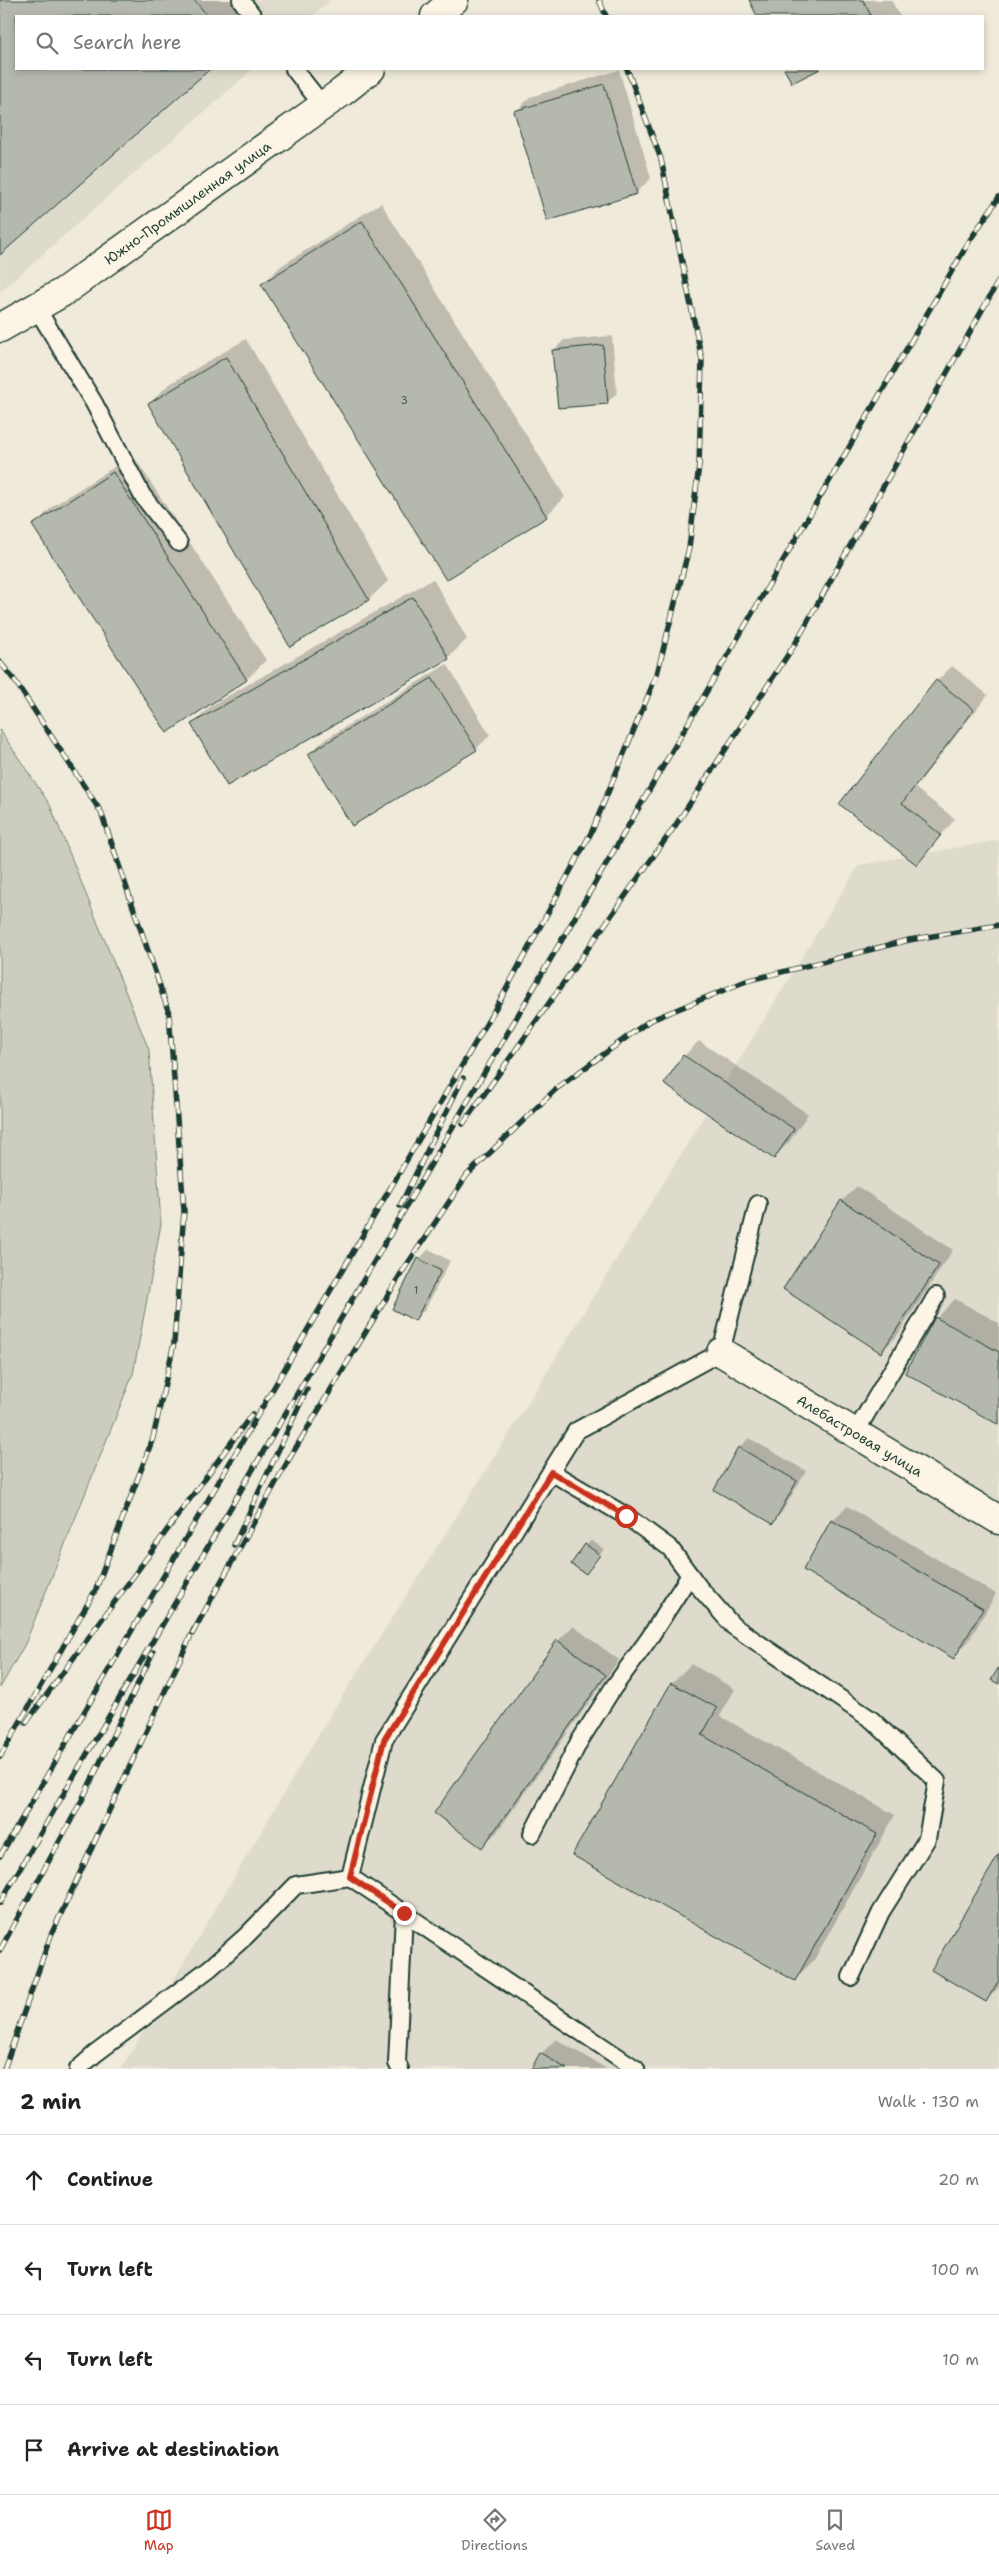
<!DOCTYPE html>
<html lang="en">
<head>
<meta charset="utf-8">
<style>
  :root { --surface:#fff; --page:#f2f2f2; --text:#222; --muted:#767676; --line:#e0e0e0; --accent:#c8321e }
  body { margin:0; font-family:"Shantell Sans",sans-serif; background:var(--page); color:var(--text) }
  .stop { position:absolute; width:15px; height:15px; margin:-11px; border:4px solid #c8321e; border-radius:50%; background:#fff }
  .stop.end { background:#c8321e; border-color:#fff; box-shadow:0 1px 5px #0008 }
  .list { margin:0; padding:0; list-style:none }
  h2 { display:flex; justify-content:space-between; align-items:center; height:65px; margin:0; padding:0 20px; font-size:21px }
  h2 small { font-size:16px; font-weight:400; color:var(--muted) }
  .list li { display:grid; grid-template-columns:32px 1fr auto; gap:15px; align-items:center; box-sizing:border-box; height:90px; padding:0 20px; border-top:1px solid var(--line) }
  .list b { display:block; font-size:19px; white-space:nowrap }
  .list em { font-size:16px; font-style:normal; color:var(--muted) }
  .icon { flex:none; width:28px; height:28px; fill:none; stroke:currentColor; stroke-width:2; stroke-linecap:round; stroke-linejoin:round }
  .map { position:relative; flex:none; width:999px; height:2069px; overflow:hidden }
  .search { position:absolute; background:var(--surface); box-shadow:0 2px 8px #0003; left:15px; right:15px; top:15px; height:55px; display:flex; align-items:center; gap:12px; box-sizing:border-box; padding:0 18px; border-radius:0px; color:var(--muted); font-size:19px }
  .sheet { height:425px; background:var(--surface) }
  nav { display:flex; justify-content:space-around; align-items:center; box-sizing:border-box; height:70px; border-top:1px solid var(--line); background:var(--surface); font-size:14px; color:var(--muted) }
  nav a { display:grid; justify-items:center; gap:2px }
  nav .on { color:var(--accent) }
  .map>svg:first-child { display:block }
  .built { fill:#dedbcc }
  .green { fill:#cccdbf; stroke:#76857a }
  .shadow { fill:#0003 }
  .building { fill:#b5b9ad; stroke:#1f3d34 }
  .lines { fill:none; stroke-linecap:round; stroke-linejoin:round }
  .service-casing { stroke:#1f3d34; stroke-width:20 }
  .minor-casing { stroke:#1f3d34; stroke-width:31 }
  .tertiary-casing { stroke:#1f3d34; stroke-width:31 }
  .service { stroke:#fcf5e5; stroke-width:16 }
  .minor { stroke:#fcf5e5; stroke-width:28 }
  .tertiary { stroke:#fcf5e5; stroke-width:28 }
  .rail-casing { stroke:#1f3d34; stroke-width:5.5 }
  .rail { stroke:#fcf5e5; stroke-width:4; stroke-dasharray:11; stroke-linecap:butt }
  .route { stroke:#c8321e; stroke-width:6 }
  .labels { text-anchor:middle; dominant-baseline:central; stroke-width:4; stroke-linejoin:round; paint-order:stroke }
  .number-label { font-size:11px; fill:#445c52 }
  .street-label { font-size:14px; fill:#1f3d34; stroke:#fcf5e5 }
</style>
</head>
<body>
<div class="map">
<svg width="999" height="2069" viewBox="0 0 999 2069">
  <rect width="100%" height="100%" fill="#efeada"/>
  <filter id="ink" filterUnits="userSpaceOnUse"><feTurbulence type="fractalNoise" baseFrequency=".02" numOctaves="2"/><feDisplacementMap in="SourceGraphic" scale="10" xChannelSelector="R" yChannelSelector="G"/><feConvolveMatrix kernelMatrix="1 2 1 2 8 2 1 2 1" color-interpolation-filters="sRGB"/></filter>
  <g filter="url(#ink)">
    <g class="built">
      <path d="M0 0H331L312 16H16V69H253L0 292Z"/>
      <path d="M999 840V2069H121L323 1727 515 1424 859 865Z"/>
    </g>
    <path class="green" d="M0 730 50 805 149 1050 161 1224 133 1374 25 1644 0 1688Z"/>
    <g class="shadow">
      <path d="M0 0H230L244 16H16V69H208L0 253Z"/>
      <path d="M750 0H891L900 16H758Z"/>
      <path d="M619 70 651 178 636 193 516 112 530 97Z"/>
      <path d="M381 203 565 497 546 516 446 578 262 285 281 266Z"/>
      <path d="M612 336 617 393 607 403 554 350 564 340Z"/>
      <path d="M246 339 388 581 369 599 291 645 149 404 168 385Z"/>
      <path d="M133 455 266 660 247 679 168 731 34 525 53 506Z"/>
      <path d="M433 579 467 639 448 658 193 724 212 705Z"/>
      <path d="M447 664 490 735 476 749 309 754 324 740Z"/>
      <path d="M952 666 988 695 915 788 955 819 917 864 841 803 937 681Z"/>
      <path d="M699 1041 808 1114 789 1142 774 1157 666 1084 684 1056Z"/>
      <path d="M857 1186 953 1250 896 1337 881 1352 785 1288 842 1201Z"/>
      <path d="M429 1249 450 1261 425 1310 415 1319 419 1259Z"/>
      <path d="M955 1299 999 1323V1424L906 1372 937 1318Z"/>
      <path d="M749 1438 806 1471 782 1512 772 1522 716 1490 739 1448Z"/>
      <path d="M847 1506 996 1594 968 1642 953 1657 832 1521Z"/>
      <path d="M591 1540 604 1549 586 1573 573 1564Z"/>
      <path d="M573 1626 619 1660 497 1832 482 1846 558 1641Z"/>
      <path d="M691 1664 735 1689 720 1716 895 1815 814 1960 795 1979 574 1854 656 1709 672 1683Z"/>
      <path d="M999 1857V1987L986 2000Z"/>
      <path d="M556 2039 607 2069H533L541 2054Z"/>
    </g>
    <g class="building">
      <path d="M0 0H194L208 16H16V69H210L0 255Z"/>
      <path d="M749 0H863L871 16H757Z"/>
      <path d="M784 69H820L792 83Z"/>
      <path d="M604 84 637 194 547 221 514 111Z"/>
      <path d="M362 221 547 517 446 580 261 284Z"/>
      <path d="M603 345 608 404 558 408 552 350Z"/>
      <path d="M226 357 369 600 290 647 148 404Z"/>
      <path d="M113 472 247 680 167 733 32 525Z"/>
      <path d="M413 597 449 659 227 786 191 724Z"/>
      <path d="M432 678 477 750 352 826 308 754Z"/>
      <path d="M936 680 974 710 902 803 941 835 917 865 839 804Z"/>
      <path d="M683 1055 794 1129 774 1159 664 1084Z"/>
      <path d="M841 1200 939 1265 881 1353 783 1289Z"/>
      <path d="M418 1258 441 1271 415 1321 392 1309Z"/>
      <path d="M935 1317 999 1352V1425L905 1373Z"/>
      <path d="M738 1447 797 1481 773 1524 714 1490Z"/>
      <path d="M831 1520 983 1609 954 1659 803 1570Z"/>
      <path d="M585 1544 600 1555 586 1574 571 1564Z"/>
      <path d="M557 1640 606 1675 482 1848 434 1813Z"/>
      <path d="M999 1667V1684L991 1680Z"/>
      <path d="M671 1683 717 1708 702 1735 877 1834 795 1981 572 1855Z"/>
      <path d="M999 1854V1980L986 2002 931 1970Z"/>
      <path d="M540 2053 567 2069H531Z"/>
    </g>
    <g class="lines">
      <defs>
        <g id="service">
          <path d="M241 0 253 16"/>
          <path d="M294 69 323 106"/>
          <path d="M36 307 94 403 142 495 179 543"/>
          <path d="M855 1433 936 1296"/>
          <path d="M551 1472 626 1516 670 1548 698 1586 733 1626 872 1720 937 1781 927 1839 881 1912 851 1977"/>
          <path d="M532 1834 579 1742 613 1688 648 1640 690 1575"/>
          <path d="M78 2069 95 2054 210 1968 246 1936 296 1885 350 1877"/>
          <path d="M400 2069 397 2063 404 1913"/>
          <path d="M636 2069 350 1877 384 1740 576 1431 721 1352 758 1204"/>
        </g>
        <g id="minor">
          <path id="s1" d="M721 1352 999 1520"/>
        </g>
        <g id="tertiary">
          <path d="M435 16 454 0"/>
          <path id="s2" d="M0 328 63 292 342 92 371 69"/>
        </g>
      </defs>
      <use href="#service" class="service-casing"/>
      <use href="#minor" class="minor-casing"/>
      <use href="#tertiary" class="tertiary-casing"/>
      <use href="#service" class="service"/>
      <use href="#minor" class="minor"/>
      <use href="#tertiary" class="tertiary"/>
      <defs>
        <g id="rail">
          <path d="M599 0 606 16"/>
          <path d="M0 662 15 681 101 812 169 1013 184 1211 174 1343 153 1438 96 1589 0 1757"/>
          <path d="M463 1124 675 826 795 644 999 280"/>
          <path d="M400 1206 463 1078"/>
          <path d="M234 1545 307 1389"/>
          <path d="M192 1634 289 1459 402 1272 467 1175 556 1089 649 1021 746 981 909 940 999 925"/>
          <path d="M26 1723 252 1414"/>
          <path d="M0 1856 502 997 592 831 657 674 689 548 699 465 702 360 661 159 627 69"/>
          <path d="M0 1903 970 240 999 197"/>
          <path d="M0 1950 81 1802 153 1652"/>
          <path d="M4 2069 51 1935 194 1629"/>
        </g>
      </defs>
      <use href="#rail" class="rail-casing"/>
      <use href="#rail" class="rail"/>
    </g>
  </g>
  <g class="lines" filter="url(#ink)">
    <path class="route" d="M404 1913 350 1877 384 1740 551 1472 626 1516"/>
  </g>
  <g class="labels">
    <g class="number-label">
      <text x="404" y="400">3</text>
      <text x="416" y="1290">1</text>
    </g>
    <g class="street-label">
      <text stroke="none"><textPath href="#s2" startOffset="226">Южно-Промышленная улица</textPath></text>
      <text stroke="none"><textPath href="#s1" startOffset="162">Алебастровая улица</textPath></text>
    </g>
  </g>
</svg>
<div class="stop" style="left:626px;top:1516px"></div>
<div class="stop end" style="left:404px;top:1913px"></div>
<div class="search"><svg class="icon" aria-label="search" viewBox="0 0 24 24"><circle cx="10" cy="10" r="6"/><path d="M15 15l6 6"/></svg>Search here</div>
</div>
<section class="sheet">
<h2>2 min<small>Walk · 130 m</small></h2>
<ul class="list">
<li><svg class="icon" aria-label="ahead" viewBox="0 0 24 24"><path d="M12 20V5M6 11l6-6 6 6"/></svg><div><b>Continue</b></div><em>20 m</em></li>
<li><svg class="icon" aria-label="left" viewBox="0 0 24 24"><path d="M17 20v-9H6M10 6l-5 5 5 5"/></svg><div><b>Turn left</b></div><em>100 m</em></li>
<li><svg class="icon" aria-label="left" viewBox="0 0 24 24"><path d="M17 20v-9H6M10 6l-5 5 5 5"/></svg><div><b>Turn left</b></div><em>10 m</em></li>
<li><svg class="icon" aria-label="arrive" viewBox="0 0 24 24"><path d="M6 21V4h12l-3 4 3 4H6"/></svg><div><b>Arrive at destination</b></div></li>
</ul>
</section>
<nav>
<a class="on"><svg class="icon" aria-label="map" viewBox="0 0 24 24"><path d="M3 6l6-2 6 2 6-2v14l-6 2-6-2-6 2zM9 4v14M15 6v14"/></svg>Map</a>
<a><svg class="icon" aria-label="directions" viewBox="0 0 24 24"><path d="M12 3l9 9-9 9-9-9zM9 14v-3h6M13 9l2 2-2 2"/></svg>Directions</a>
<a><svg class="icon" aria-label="saved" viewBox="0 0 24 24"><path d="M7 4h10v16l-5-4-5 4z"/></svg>Saved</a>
</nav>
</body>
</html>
